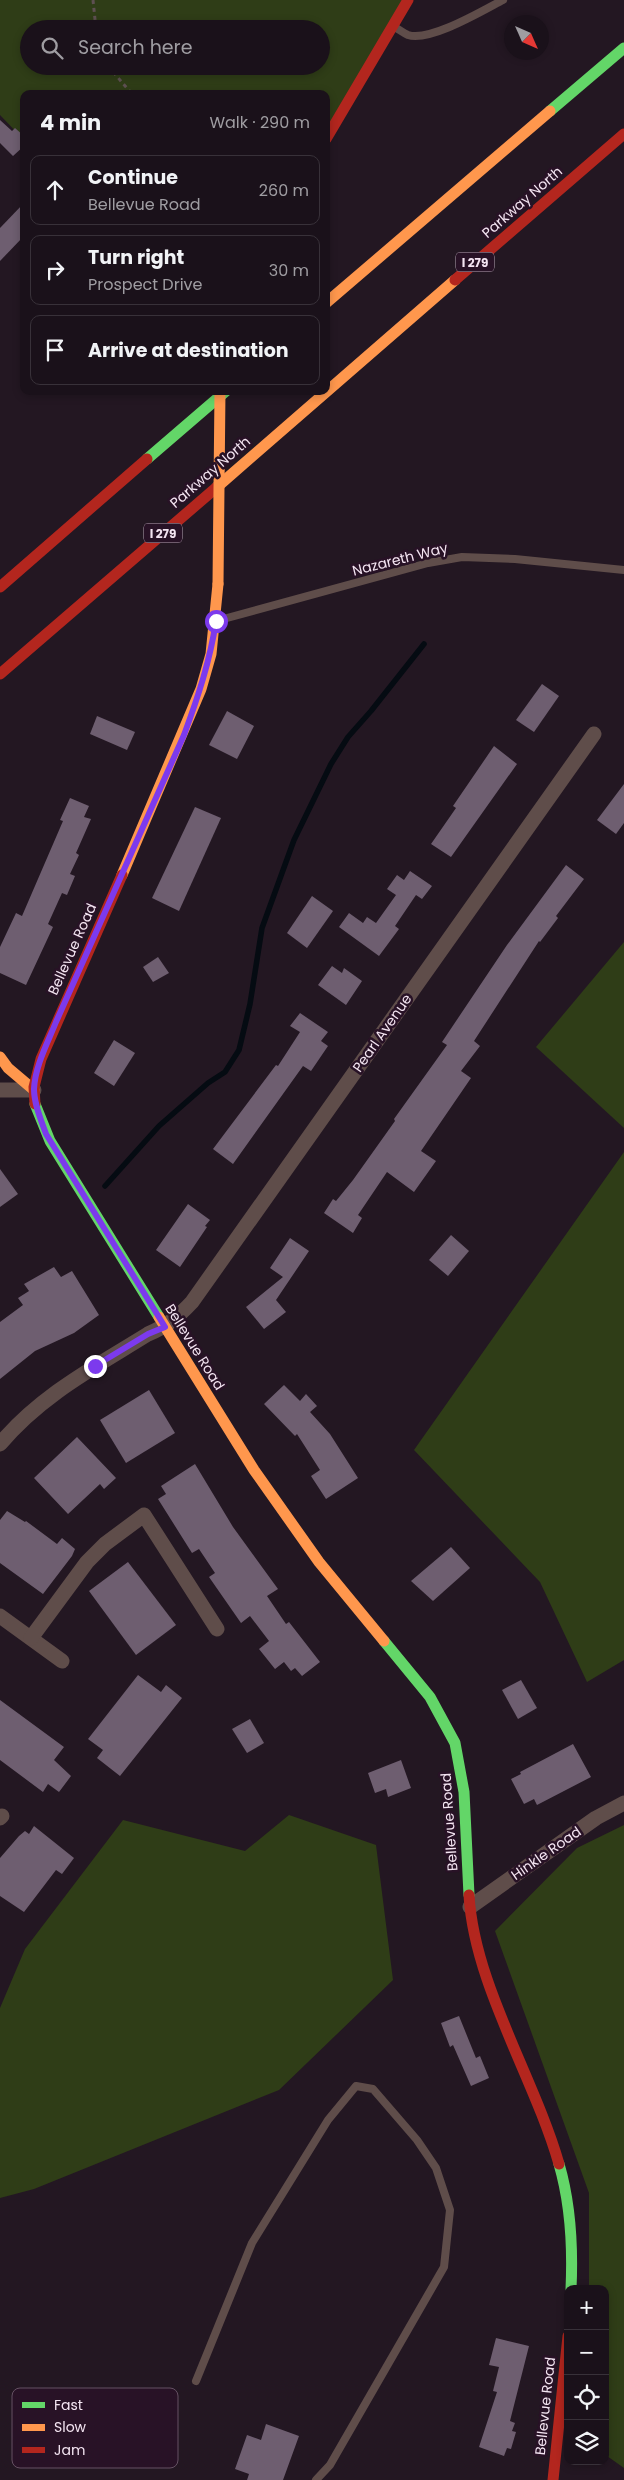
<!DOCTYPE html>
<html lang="en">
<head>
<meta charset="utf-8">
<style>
  :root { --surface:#1a111a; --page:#271f27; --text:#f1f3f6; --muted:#9f9da2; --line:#383139 }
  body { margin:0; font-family:Poppins,sans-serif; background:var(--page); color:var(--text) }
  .controls { position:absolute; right:15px; bottom:15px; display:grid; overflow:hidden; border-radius:10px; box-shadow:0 2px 8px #0003 }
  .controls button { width:45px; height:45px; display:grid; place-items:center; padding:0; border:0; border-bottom:1px solid var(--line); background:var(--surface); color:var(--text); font:25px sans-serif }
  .compass { position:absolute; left:504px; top:15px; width:45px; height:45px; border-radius:50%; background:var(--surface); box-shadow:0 2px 8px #0003; rotate:135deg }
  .stop { position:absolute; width:15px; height:15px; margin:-11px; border:4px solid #7c3aed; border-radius:50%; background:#fff }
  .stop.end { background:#7c3aed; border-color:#fff; box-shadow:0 1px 5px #0008 }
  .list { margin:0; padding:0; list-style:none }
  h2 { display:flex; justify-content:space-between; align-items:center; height:65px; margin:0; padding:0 20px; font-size:21px }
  h2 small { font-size:16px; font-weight:400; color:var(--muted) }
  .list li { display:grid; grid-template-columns:32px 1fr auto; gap:15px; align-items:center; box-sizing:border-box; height:70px; margin:0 10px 10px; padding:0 10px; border:1px solid var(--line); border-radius:10px }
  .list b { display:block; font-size:19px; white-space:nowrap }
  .list p { margin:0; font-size:16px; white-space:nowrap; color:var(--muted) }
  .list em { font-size:16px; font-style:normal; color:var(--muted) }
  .icon { flex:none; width:28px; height:28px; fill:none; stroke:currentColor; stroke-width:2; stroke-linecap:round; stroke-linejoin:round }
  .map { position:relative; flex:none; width:624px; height:2480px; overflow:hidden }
  .search { position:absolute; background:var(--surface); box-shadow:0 2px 8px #0003; left:20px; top:20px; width:310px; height:55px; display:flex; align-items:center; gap:12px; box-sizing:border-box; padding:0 18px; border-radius:28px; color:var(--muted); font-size:19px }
  .panel { position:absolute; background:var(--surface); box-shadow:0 2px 8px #0003; left:20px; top:90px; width:310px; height:305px; border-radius:10px }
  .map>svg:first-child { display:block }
  .green { fill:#2f3d17; fill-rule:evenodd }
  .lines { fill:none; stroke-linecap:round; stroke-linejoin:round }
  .stream { stroke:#050b12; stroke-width:5.5 }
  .building { fill:#6e5e70 }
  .path { stroke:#5e5052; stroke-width:3; stroke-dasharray:4 4; stroke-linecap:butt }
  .lane { stroke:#5f4d4a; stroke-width:8 }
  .street { stroke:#5f4d4a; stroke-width:15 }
  .fast { stroke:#63d668; stroke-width:11 }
  .slow { stroke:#ff974d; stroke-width:11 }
  .jam { stroke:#b3261e; stroke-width:11 }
  .slow-bridge { stroke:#ff974d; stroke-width:11 }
  .route { stroke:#7c3aed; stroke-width:6 }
  .labels { text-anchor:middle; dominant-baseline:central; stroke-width:5; stroke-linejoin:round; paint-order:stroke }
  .shield { fill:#281226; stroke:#b7a6b5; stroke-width:1 }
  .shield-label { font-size:12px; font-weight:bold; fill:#f4e5f2 }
  .street-label { font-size:14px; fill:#f4e5f2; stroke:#281226 }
  .key { fill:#281226; stroke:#655163; stroke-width:1 }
  .key-label { font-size:14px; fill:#f4e5f2 }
</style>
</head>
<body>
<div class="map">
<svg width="624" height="2480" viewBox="0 0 624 2480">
  <rect width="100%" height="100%" fill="#231722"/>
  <g class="green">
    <path d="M0 0H408L326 139V94H24V140L0 115ZM29 29H321V66H29Z"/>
    <path d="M624 942V1128L536 1047Z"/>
    <path d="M624 1152V1660L587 1682 540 1582 414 1450Z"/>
    <path d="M289 1815 376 1845 393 1980 279 2090 34 2189 0 2198V2008L25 1949 123 1820 245 1851Z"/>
    <path d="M624 1825V2468L607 2456 605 2445V2289H589V2193L495 1931 577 1848Z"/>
  </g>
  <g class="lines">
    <path class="stream" d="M105 1186 159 1126 208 1083 225 1072 239 1050 250 1004 262 928 294 840 331 764 348 737 371 711 424 644"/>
  </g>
  <g class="building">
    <path d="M0 120 12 131 15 128 24 136V146L13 156 0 143Z"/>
    <path d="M24 203V236L0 261V228Z"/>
    <path d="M542 684 559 696 534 732 516 720Z"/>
    <path d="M227 711 254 726 237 759 209 745Z"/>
    <path d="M97 716 135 732 127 750 90 734Z"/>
    <path d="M494 746 517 764 451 857 431 844 456 808 453 806Z"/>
    <path d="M624 784V823L616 834 597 820Z"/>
    <path d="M70 798 89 806 84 817 91 819 76 853 79 855 70 874 75 876 67 895 62 893 48 924 53 927 26 985 0 973V947L16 913 22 916 63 821 60 820Z"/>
    <path d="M195 807 221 818 179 911 152 898Z"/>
    <path d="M566 865 584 879 556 916 558 918 540 942 539 941 474 1041 480 1046 461 1071 471 1078 421 1151 436 1161 414 1192 387 1172 358 1215 362 1218 353 1233 324 1213 333 1199 336 1201 353 1180 395 1121 394 1119 447 1045 442 1042 507 945Z"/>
    <path d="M410 871 432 886 422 899 416 895 395 926 399 929 379 956 339 927 349 913 363 923 367 917 376 923 396 895 387 889 397 875 404 880Z"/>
    <path d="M312 896 333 911 307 948 287 933Z"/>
    <path d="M158 957 169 973 153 982 143 967Z"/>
    <path d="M332 966 342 973 344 968 362 981 346 1005 318 985Z"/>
    <path d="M300 1013 328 1032 321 1041 328 1046 311 1071 303 1066 233 1164 213 1149 276 1065 278 1066 300 1032 290 1026Z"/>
    <path d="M114 1040 135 1053 114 1086 94 1073Z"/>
    <path d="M0 1169 18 1194 0 1207Z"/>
    <path d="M188 1204 210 1220 205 1226 207 1227 180 1267 156 1250Z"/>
    <path d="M451 1235 469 1251 448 1276 429 1260Z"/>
    <path d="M290 1238 309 1251 276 1300 286 1312 264 1329 246 1307 283 1277 270 1268Z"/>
    <path d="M54 1267 61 1277 72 1271 99 1315 74 1333 35 1351 0 1379V1322L23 1305 18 1298 29 1291 24 1284Z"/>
    <path d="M284 1385 300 1401 306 1394 317 1406 310 1412 330 1434 358 1478 326 1499 311 1476 320 1470 297 1434 295 1436 264 1404Z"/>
    <path d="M149 1390 175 1433 126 1463 100 1420Z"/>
    <path d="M77 1437 116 1478 104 1489 100 1484 68 1514 34 1478Z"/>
    <path d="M195 1464 233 1527 278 1589 267 1596 286 1624 289 1622 320 1662 302 1676 295 1668 291 1671 284 1662 275 1669 259 1649 269 1641 250 1616 241 1623 209 1577 215 1573 199 1549 192 1553 158 1499 166 1494 161 1486Z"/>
    <path d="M7 1511 25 1522 26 1521 57 1544 62 1538 75 1549 72 1556 43 1594 0 1563V1520Z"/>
    <path d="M451 1547 470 1568 433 1601 411 1581Z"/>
    <path d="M128 1562 176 1625 136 1655 89 1591Z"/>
    <path d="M138 1675 161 1692 166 1685 182 1698 120 1776 97 1758 103 1750 88 1739Z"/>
    <path d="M521 1680 537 1708 518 1719 502 1690Z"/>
    <path d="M0 1700 64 1747 54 1760 71 1776 59 1792 48 1784 43 1792 0 1760Z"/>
    <path d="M250 1719 264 1743 247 1753 232 1729Z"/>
    <path d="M573 1744 591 1777 537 1805 534 1799 524 1804 511 1779 521 1774 520 1772Z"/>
    <path d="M401 1760 411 1788 388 1797 386 1789 375 1793 368 1773Z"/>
    <path d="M34 1826 74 1858 62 1874 56 1870 24 1912 0 1896V1858L19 1836 25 1831 29 1834Z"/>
    <path d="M459 2016 476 2058 480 2056 489 2078 471 2086 453 2045 450 2047 441 2023Z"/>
    <path d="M496 2338 529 2346 510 2421 515 2423 512 2431 516 2432 511 2449 507 2448 504 2456 479 2447 497 2392 493 2391 499 2367 489 2365Z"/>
    <path d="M266 2424 299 2436 283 2480H247L249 2474 235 2469 247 2435 261 2440Z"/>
  </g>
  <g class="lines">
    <g class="path">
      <path d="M93 0 96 29"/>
      <path d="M108 66 132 94"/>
    </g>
    <g class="lane">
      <path d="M394 27C399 29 403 33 408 35 430 42 482 11 503 0"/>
      <path d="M216 621 428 563 462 557 515 559 624 570"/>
      <path d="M196 2381 252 2243 328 2120 356 2086 373 2089 417 2140 436 2168 450 2210 444 2267 330 2465 316 2480"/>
    </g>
    <g class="street">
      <path d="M0 1090H34"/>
      <path d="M0 1444C41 1395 95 1367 148 1334 167 1326 178 1317 192 1302L594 734"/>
      <path d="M0 1616 62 1661"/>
      <path d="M31 1638 87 1562 105 1544 144 1515 217 1629"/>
      <path d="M0 1818 2 1816"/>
      <path d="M470 1907 596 1818 624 1803"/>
    </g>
    <g class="fast">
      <path d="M550 111 624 48"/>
      <path d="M147 459 226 391"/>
      <path d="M35 1104 50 1141 159 1317"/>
      <path d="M384 1641 430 1697 455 1743 464 1792 469 1895"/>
      <path d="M559 2164C571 2205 573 2246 571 2289"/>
    </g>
    <g class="slow">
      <path d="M326 303 550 111"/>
      <path d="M217 487 455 280"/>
      <path d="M122 875 201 689 211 654 218 584"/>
      <path d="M0 1057 8 1068 34 1090"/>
      <path d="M159 1317 254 1470 319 1562 384 1641"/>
    </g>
    <g class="jam">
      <path d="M326 139 408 0"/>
      <path d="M455 280 624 134"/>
      <path d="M0 587 147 459"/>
      <path d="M0 674 217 487"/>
      <path d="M35 1104 34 1087 41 1059 122 875"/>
      <path d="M469 1895C474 1984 534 2077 559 2164"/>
      <path d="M553 2480 568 2336"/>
    </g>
    <path class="slow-bridge" d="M218 584 220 391"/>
  </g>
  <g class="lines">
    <path class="route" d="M95 1366 148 1334 165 1327 46 1134C41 1120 34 1104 34 1089 35 1066 48 1042 56 1022L184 735C198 697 210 661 216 621"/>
  </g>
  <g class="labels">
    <g class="shield">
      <rect x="456" y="252.5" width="38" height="19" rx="4"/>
      <rect x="144" y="523.5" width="38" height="19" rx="4"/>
    </g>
    <g class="shield-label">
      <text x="475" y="262">I 279</text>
      <text x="163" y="533">I 279</text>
    </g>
    <g class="street-label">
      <text transform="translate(522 202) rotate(-41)">Parkway North</text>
      <text transform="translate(210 472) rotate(-41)">Parkway North</text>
      <text transform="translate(400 559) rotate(-14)">Nazareth Way</text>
      <text transform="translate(72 949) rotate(-66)">Bellevue Road</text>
      <text transform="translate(382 1033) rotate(-55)">Pearl Avenue</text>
      <text transform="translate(195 1347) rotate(58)">Bellevue Road</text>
      <text transform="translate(449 1822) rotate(-94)">Bellevue Road</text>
      <text transform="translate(546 1853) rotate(-35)">Hinkle Road</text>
      <text transform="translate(545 2406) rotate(-84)">Bellevue Road</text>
    </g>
  </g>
  <rect x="12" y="2388" width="166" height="80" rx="8" class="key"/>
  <rect x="22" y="2402" width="23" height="6" fill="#63d668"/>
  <rect x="22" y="2424" width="23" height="7" fill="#ff974d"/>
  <rect x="22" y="2447" width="23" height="6" fill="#b3261e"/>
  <g class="key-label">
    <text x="54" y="2410">Fast</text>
    <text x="54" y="2432">Slow</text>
    <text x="54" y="2455">Jam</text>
  </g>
</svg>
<div class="controls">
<button>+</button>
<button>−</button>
<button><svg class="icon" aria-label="locate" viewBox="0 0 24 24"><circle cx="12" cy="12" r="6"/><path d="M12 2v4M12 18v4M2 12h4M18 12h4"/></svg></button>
<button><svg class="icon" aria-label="layers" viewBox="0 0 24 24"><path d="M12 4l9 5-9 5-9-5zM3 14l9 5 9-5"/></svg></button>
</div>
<svg class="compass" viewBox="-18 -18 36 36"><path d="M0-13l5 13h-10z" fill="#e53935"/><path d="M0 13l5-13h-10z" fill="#9f9da2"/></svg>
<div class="stop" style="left:216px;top:621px"></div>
<div class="stop end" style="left:95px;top:1366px"></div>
<div class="search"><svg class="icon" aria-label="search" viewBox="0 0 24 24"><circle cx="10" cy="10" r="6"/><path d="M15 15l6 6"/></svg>Search here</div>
<section class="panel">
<h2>4 min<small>Walk · 290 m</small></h2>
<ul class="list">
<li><svg class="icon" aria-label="ahead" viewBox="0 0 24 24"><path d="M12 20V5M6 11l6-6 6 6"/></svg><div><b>Continue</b><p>Bellevue Road</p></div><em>260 m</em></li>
<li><svg class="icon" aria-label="right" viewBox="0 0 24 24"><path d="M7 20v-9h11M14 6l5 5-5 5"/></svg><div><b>Turn right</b><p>Prospect Drive</p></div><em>30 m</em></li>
<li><svg class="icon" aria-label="arrive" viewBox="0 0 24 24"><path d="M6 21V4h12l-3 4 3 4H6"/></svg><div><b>Arrive at destination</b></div></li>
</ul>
</section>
</div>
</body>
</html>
